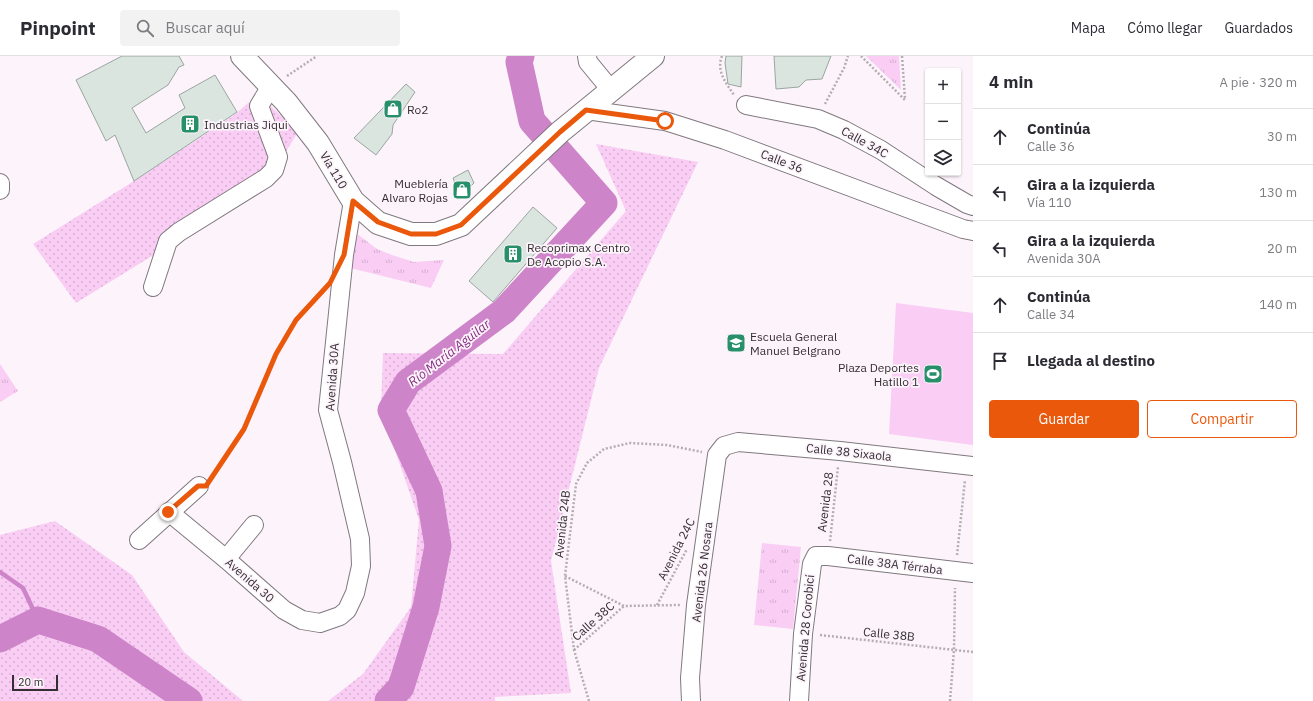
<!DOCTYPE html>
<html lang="es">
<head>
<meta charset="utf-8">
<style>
  :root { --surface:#fff; --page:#f2f2f3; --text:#2b2b33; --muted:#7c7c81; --line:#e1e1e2; --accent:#ea580c }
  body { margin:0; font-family:"IBM Plex Sans",sans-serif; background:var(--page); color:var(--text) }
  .controls { position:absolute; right:12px; top:12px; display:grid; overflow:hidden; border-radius:4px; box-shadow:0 1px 3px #0004 }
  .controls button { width:36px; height:36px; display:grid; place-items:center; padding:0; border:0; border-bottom:1px solid var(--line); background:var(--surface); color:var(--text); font:20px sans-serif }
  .scale { position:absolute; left:12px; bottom:10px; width:46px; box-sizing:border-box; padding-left:4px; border:2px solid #322e31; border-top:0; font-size:11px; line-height:14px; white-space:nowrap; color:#322e31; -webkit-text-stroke:3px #fdf4fb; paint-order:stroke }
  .stop { position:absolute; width:12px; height:12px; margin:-9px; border:3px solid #ea580c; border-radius:50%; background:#fff }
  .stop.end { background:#ea580c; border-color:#fff; box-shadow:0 1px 4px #0008 }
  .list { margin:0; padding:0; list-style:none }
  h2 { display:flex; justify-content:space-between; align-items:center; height:52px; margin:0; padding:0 16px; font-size:17px }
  h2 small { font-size:13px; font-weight:400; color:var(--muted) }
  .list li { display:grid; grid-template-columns:26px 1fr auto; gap:12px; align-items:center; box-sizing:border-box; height:56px; padding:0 16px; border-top:1px solid var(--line) }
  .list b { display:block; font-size:15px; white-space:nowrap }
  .list p { margin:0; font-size:13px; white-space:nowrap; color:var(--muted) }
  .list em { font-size:13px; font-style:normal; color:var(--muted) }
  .actions { display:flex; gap:8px; padding:12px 16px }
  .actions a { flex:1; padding:9px 0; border:1px solid var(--accent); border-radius:4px; text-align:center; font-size:14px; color:var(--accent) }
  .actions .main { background:var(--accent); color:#fff }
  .icon { flex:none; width:22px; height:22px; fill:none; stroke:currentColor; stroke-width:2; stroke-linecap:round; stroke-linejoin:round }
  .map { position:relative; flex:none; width:973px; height:645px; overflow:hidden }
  header { display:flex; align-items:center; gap:24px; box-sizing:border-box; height:56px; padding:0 20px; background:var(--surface); border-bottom:1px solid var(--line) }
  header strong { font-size:19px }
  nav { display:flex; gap:22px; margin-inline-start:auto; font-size:14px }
  .search { width:280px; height:36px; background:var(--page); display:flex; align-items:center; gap:10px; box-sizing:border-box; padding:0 14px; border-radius:4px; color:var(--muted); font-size:15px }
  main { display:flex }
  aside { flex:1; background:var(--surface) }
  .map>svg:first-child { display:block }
  .grass { fill:url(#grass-dots) }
  .park { fill:url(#park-tufts) }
  .garden { fill:#f9cdf4 }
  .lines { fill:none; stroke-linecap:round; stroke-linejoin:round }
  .stream { stroke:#ce84c8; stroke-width:4.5 }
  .river { stroke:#ce84c8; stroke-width:27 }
  .building { fill:#dae5e0; stroke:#9ba5a0 }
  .minor-casing { stroke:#80787f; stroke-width:20 }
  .major-casing { stroke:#80787f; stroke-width:24 }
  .path { stroke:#b4adb2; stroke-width:2.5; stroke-dasharray:2 2; stroke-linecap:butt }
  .minor { stroke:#fff; stroke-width:18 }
  .major { stroke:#fff; stroke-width:22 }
  .route { stroke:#ea580c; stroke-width:5 }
  .labels { text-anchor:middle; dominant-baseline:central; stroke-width:3.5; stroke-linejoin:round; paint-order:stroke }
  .poi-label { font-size:12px; fill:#322e31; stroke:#fdf4fb; text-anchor:start }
  .street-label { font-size:12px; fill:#322e31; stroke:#fdf4fb }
  .water-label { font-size:13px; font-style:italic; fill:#842d80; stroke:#fdf4fb }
</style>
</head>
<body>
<header>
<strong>Pinpoint</strong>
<div class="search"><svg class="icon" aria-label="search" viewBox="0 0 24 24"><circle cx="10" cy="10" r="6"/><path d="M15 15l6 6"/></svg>Buscar aquí</div>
<nav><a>Mapa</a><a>Cómo llegar</a><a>Guardados</a></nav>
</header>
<main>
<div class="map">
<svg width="973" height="645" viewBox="0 0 973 645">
  <defs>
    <pattern id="grass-dots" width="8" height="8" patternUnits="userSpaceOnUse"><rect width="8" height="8" fill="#f9cdf4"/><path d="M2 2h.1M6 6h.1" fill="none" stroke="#d6b0d2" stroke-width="1.8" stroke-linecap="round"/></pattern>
    <pattern id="park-tufts" width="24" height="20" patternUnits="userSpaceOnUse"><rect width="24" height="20" fill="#f9cdf4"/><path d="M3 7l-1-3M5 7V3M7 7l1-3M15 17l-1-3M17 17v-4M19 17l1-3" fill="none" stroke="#d6b0d2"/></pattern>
  </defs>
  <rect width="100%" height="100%" fill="#fdf4fb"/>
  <g class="grass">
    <path d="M261 41 298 76 265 130 76 247 33 188 134 125 233 60 248 47Z"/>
    <path d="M596 88 698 106 599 312 551 505 571 637 495 641V645H328L363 618 411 551 419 464 381 354 383 297 503 298 626 155Z"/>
    <path d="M55 465 132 519 184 596 243 645H0V479Z"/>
  </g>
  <g class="park">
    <path d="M866 0H899L901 34Z"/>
    <path d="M356 177 377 193 392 199 414 206 444 204 431 232 350 212Z"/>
    <path d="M0 308 18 335 0 346Z"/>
    <path d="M762 487 801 491 793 573 754 569Z"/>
  </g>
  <path class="garden" d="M896 247 973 257V389L889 378Z"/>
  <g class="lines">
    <path class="stream" d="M0 516 23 532 38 564"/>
    <g class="river">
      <path d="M0 583 38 564 98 583 189 645"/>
      <path d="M388 645 401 631 426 551 438 490 429 435 391 354 408 326 504 255 604 147 532 65 519 6 521 0"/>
    </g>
  </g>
  <g class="building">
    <path d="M122 0H179L184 9 179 11 168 29 132 52 146 77 185 52 179 39 215 19 237 56 134 125 115 79 106 85 76 24Z"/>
    <path d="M726 0H742L741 31 728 28 725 7Z"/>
    <path d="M774 0H831L822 23 806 24 799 31 776 33Z"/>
    <path d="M406 28 415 36 393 69 392 78 376 99 354 82Z"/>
    <path d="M468 114 474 127 460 141 453 122Z"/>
    <path d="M533 151 557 172 493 246 469 225Z"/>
  </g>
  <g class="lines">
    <defs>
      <g id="minor">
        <path d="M587 0 588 6 611 34"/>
        <path d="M746 49 818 63 844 74 881 94 936 130 967 148 973 150"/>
        <path d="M586 54 665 65 725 84 963 173 973 175"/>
        <path d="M0 127V134"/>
        <path d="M153 231 168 185 179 176 266 122 274 114 278 101 259 50 271 30"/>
        <path d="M169 456 226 503 284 554 302 564 320 567 340 560 347 554 355 537 361 510 360 483 342 406 328 354 344 199 353 145"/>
        <path d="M139 484 199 430"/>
        <path d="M226 503 254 469"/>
        <path d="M691 645 690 622 696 549 717 399 724 390 738 386 840 395 973 410"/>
        <path d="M799 645 803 578 812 508 816 500H828L973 517"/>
      </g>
      <path id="major" d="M242 0 286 46 318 87 353 145 378 167 411 178H436L461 169 560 76 653 0"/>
    </defs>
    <use href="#minor" class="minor-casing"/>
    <use href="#major" class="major-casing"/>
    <g class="path">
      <path d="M722 0C716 15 726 27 734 39"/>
      <path d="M861 0 905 44"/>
      <path d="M902 0 905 43"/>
      <path d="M287 20 317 0"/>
      <path d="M825 48 844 12 848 0"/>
      <path d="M212 422 245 373 277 298 296 265 324 235"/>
      <path d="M830 485 838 411"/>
      <path d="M957 499 965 424"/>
      <path d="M565 520 624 550 680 549"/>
      <path d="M657 549 687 493"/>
      <path d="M820 579 973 596"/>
      <path d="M574 594 624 550"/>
      <path d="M589 645 574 594 565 520 576 428 587 407 604 393 630 387 667 389 702 396"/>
      <path d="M950 645 954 594 955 532"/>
    </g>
    <use href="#minor" class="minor"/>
    <use href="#major" class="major"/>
  </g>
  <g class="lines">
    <path class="route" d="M168 456 198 430H206L244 373 276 298 296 264 330 227 344 199 353 145 378 166 411 178H436L461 169 560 76 586 54 665 65"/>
  </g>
  <defs>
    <symbol id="shop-square" viewBox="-11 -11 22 22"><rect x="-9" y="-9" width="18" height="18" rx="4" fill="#288f6b" stroke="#fdf4fb"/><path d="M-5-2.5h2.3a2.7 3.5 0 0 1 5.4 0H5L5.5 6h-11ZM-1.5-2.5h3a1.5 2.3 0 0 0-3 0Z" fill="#fff"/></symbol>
    <symbol id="building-square" viewBox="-11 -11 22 22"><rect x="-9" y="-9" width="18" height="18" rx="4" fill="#288f6b" stroke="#fdf4fb"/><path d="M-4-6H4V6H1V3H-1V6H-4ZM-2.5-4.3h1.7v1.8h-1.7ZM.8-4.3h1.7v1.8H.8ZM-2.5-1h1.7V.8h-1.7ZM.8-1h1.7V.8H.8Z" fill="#fff"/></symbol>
    <symbol id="school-square" viewBox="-11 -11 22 22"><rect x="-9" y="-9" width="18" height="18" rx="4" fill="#288f6b" stroke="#fdf4fb"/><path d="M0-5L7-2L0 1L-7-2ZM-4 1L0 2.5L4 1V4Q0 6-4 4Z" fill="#fff"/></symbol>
    <symbol id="stadium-square" viewBox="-11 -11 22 22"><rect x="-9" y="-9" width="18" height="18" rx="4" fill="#288f6b" stroke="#fdf4fb"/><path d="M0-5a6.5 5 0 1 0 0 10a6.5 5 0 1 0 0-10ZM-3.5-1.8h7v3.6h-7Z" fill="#fff"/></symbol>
  </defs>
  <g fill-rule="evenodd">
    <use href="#shop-square" x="382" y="42" width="22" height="22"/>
    <use href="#building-square" x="179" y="57" width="22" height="22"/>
    <use href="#shop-square" x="451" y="123" width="22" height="22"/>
    <use href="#building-square" x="502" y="187" width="22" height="22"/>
    <use href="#school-square" x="725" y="276" width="22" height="22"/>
    <use href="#stadium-square" x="922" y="307" width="22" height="22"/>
  </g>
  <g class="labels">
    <g class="poi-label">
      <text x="407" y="53">Ro2</text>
      <text x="204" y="68">Industrias Jiqui</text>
      <text x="448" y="127" text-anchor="end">Mueblería<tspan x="448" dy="14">Alvaro Rojas</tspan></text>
      <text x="527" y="191">Recoprimax Centro<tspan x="527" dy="14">De Acopio S.A.</tspan></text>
      <text x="750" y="280">Escuela General<tspan x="750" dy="14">Manuel Belgrano</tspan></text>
      <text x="919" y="311" text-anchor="end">Plaza Deportes<tspan x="919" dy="14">Hatillo 1</tspan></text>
    </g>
    <g class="street-label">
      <text transform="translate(865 86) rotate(29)">Calle 34C</text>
      <text transform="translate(782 105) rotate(21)">Calle 36</text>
      <text transform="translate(334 114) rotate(59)">Vía 110</text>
      <text transform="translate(332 321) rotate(-86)">Avenida 30A</text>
      <text transform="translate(849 396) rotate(6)">Calle 38 Sixaola</text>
      <text transform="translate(825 446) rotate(-83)">Avenida 28</text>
      <text transform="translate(562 468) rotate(-84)">Avenida 24B</text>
      <text transform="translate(676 493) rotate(-63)">Avenida 24C</text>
      <text transform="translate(895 508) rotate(7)">Calle 38A Térraba</text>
      <text transform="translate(702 516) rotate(-83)">Avenida 26 Nosara</text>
      <text transform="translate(250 524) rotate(41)">Avenida 30</text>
      <text transform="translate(593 565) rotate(-42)">Calle 38C</text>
      <text transform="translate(805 572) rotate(-85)">Avenida 28 Corobicí</text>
      <text transform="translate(889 578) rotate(6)">Calle 38B</text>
    </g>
    <g class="water-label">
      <text transform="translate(449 297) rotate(-38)">Río María Aguilar</text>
    </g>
  </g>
</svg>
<div class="controls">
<button>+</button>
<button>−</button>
<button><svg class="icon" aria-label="layers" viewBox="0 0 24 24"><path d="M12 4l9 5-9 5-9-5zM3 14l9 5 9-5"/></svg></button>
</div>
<div class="scale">20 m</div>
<div class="stop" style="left:665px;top:65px"></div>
<div class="stop end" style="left:168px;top:456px"></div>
</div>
<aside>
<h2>4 min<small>A pie · 320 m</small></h2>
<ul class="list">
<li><svg class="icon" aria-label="ahead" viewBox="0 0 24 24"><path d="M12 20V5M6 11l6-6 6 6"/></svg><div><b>Continúa</b><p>Calle 36</p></div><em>30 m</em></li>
<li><svg class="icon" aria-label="left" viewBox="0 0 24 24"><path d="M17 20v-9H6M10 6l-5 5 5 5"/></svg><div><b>Gira a la izquierda</b><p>Vía 110</p></div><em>130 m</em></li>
<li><svg class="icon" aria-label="left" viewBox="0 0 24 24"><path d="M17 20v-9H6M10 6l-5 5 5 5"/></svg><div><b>Gira a la izquierda</b><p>Avenida 30A</p></div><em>20 m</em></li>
<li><svg class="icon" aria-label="ahead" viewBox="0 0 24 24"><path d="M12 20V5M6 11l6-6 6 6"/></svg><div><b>Continúa</b><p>Calle 34</p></div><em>140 m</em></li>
<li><svg class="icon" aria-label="arrive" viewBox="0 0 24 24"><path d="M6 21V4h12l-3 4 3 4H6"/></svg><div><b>Llegada al destino</b></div></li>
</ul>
<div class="actions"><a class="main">Guardar</a><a>Compartir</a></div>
</aside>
</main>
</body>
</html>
